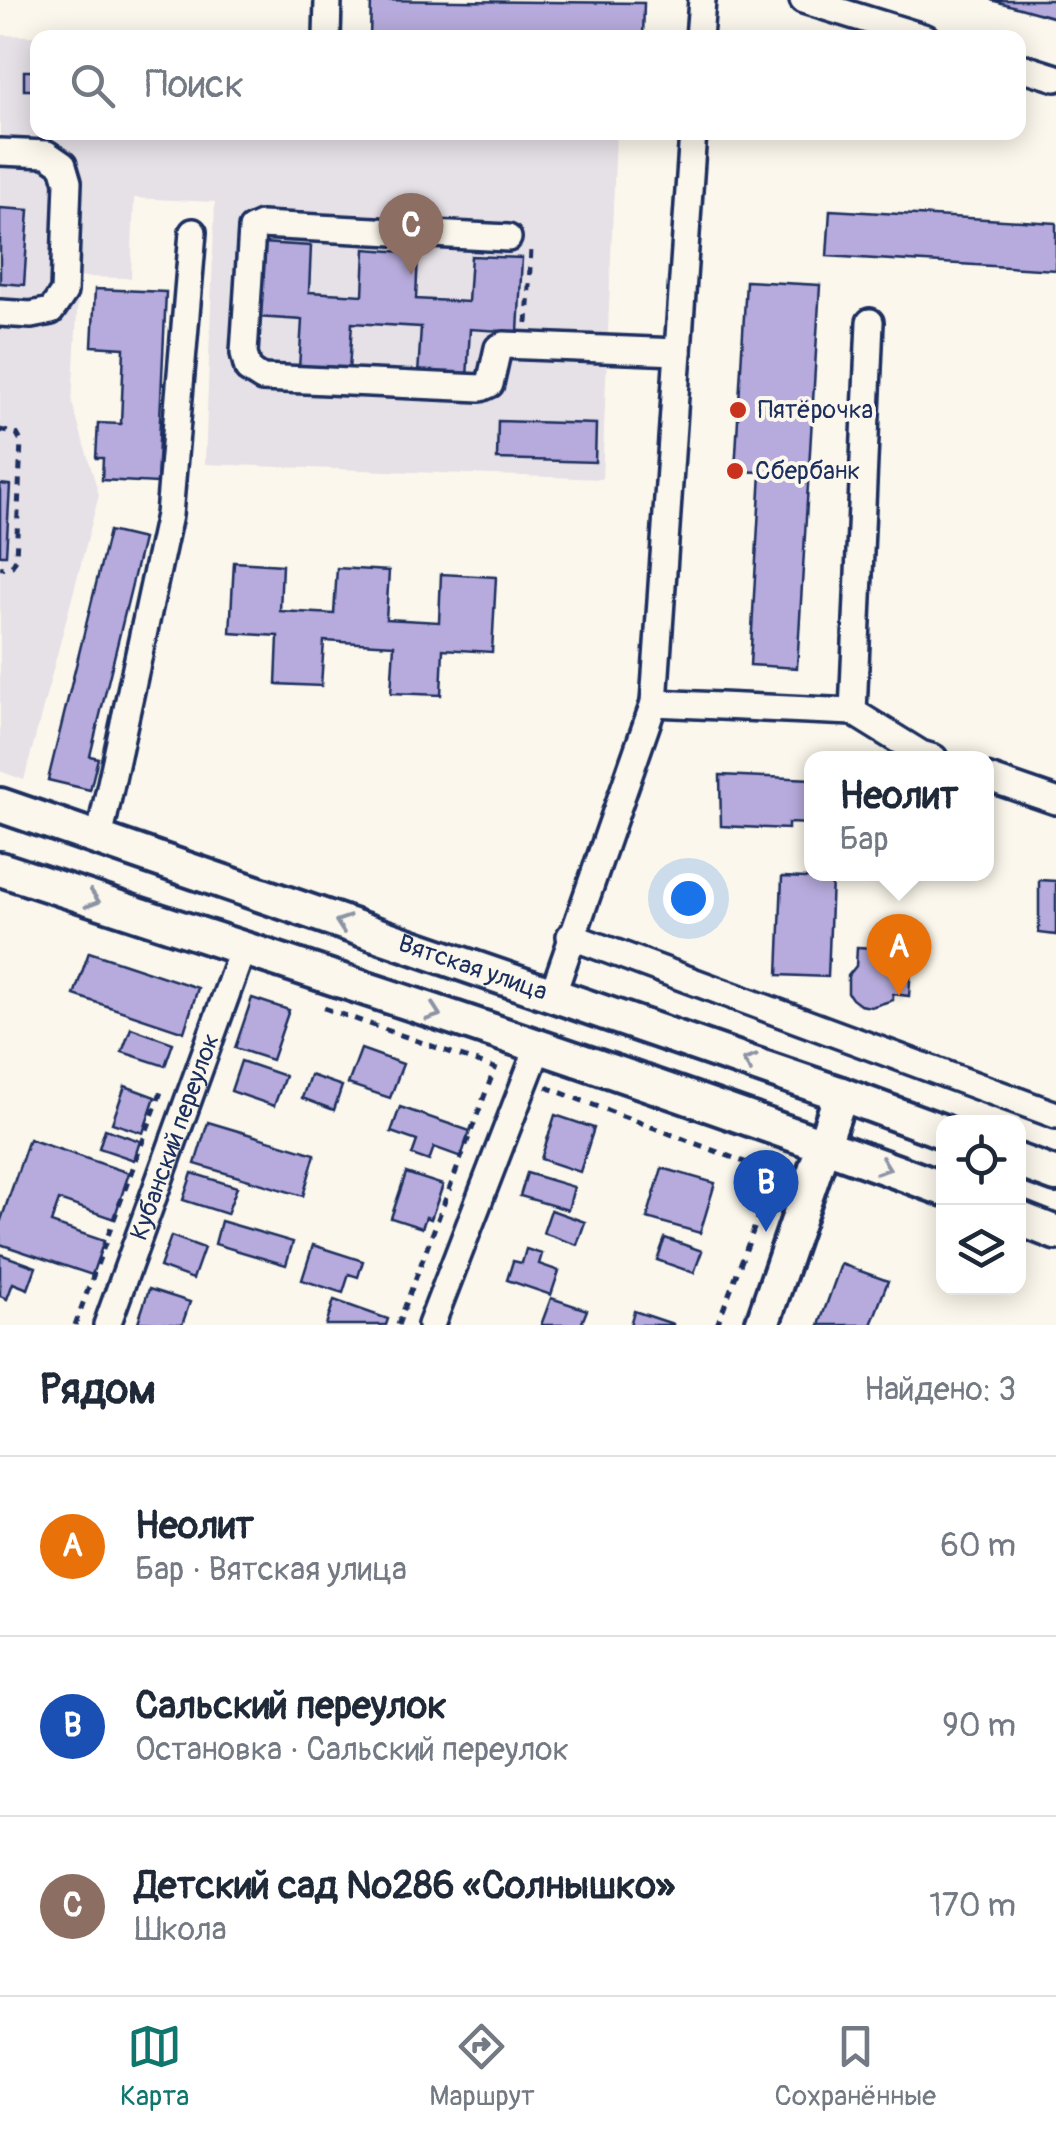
<!DOCTYPE html>
<html lang="ru">
<head>
<meta charset="utf-8">
<style>
  :root { --surface:#fff; --page:#f2f2f3; --text:#1f2937; --muted:#747a83; --line:#e0e1e3; --accent:#0f766e }
  body { margin:0; font-family:Pangolin,sans-serif; background:var(--page); color:var(--text) }
  .controls { position:absolute; right:30px; bottom:30px; display:grid; overflow:hidden; border-radius:20px; box-shadow:0 5px 25px #0003 }
  .controls button { width:90px; height:90px; display:grid; place-items:center; padding:0; border:0; border-bottom:2px solid var(--line); background:var(--surface); color:var(--text); font:50px sans-serif }
  .you { position:absolute; left:688px; top:898px; width:35px; height:35px; margin:-25px; border:8px solid #fff; border-radius:50%; background:#1a73e8; box-shadow:0 0 0 15px #1a73e833 }
  .badge { display:grid; place-items:center; width:65px; height:65px; border-radius:50%; background:var(--accent); color:#fff; font-size:32px; font-weight:700 }
  .pin { position:absolute; translate:-50% -82px; filter:drop-shadow(0 2px 5px #0008) }
  .pin::after { content:''; position:absolute; top:52px; width:35px; height:30px; background:inherit; clip-path:polygon(0 0,100% 0,50% 100%) }
  .popup { position:absolute; left:804px; top:751px; width:190px; height:130px; box-sizing:border-box; display:grid; place-content:center; border-radius:20px; background:var(--surface); filter:drop-shadow(0 2px 8px #0005); font-size:32px; white-space:nowrap; color:var(--muted) }
  .popup b { font-size:38px; color:var(--text) }
  .popup::after { content:''; position:absolute; left:50%; top:100%; margin-left:-20px; border:20px solid transparent; border-top-color:var(--surface) }
  .list { margin:0; padding:0; list-style:none }
  h2 { display:flex; justify-content:space-between; align-items:center; height:130px; margin:0; padding:0 40px; font-size:42px }
  h2 small { font-size:32px; font-weight:400; color:var(--muted) }
  .list li { display:grid; grid-template-columns:65px 1fr auto; gap:30px; align-items:center; box-sizing:border-box; height:180px; padding:0 40px; border-top:2px solid var(--line) }
  .list b { display:block; font-size:38px; white-space:nowrap }
  .list p { margin:0; font-size:32px; white-space:nowrap; color:var(--muted) }
  .list em { font-size:32px; font-style:normal; color:var(--muted) }
  .icon { flex:none; width:55px; height:55px; fill:none; stroke:currentColor; stroke-width:2; stroke-linecap:round; stroke-linejoin:round }
  .map { position:relative; flex:none; width:1056px; height:1325px; overflow:hidden }
  .search { position:absolute; background:var(--surface); box-shadow:0 5px 25px #0003; left:30px; right:30px; top:30px; height:110px; display:flex; align-items:center; gap:25px; box-sizing:border-box; padding:0 35px; border-radius:20px; color:var(--muted); font-size:38px }
  .sheet { height:670px; background:var(--surface) }
  nav { display:flex; justify-content:space-around; align-items:center; box-sizing:border-box; height:140px; border-top:2px solid var(--line); background:var(--surface); font-size:28px; color:var(--muted) }
  nav a { display:grid; justify-items:center; gap:5px }
  nav .on { color:var(--accent) }
  .map>svg:first-child { display:block }
  .built { fill:#e6e0e7 }
  .building { fill:#b6abdc; stroke:#1b2f5e; stroke-width:2.5 }
  .lines { fill:none; stroke-linecap:round; stroke-linejoin:round }
  .minor-casing { stroke:#1b2f5e; stroke-width:32 }
  .major-casing { stroke:#1b2f5e; stroke-width:40 }
  .path { stroke:#1b2f5e; stroke-width:5; stroke-dasharray:8 8; stroke-linecap:butt }
  .minor { stroke:#fbf7ec; stroke-width:25 }
  .major { stroke:#fbf7ec; stroke-width:32 }
  .oneway { stroke:#8b93a5 }
  .poi-dot { fill:#c8321e; stroke:#fbf7ec; stroke-width:4 }
  .labels { text-anchor:middle; dominant-baseline:central; stroke-width:8; stroke-linejoin:round; paint-order:stroke }
  .poi-label { font-size:25px; fill:#1b2f5e; stroke:#fbf7ec; text-anchor:start }
  .street-label { font-size:25px; fill:#1b2f5e; stroke:#fbf7ec }
</style>
</head>
<body>
<div class="map">
<svg width="1056" height="1325" viewBox="0 0 1056 1325">
  <rect width="100%" height="100%" fill="#fbf7ec"/>
  <filter id="ink" filterUnits="userSpaceOnUse"><feTurbulence type="fractalNoise" baseFrequency=".01" numOctaves="2"/><feDisplacementMap in="SourceGraphic" scale="20" xChannelSelector="R" yChannelSelector="G"/><feConvolveMatrix kernelMatrix="1 2 1 2 8 2 1 2 1" color-interpolation-filters="sRGB"/></filter>
  <g filter="url(#ink)">
    <path class="built" d="M0 35 67 37 38 38V132L616 133 602 479 205 464 215 202 134 198 131 278 79 277 72 403 99 495 24 780 0 771Z"/>
    <g class="building">
      <path d="M371 0 644 3 643 38H370Z"/>
      <path d="M991 0H1056V18Z"/>
      <rect x="24" y="71" width="14" height="19"/>
      <path d="M0 208 29 210 24 285 0 283Z"/>
      <path d="M830 210 1056 223V270L827 256Z"/>
      <path d="M261 243 311 246 309 292 363 295 365 249 418 253 416 299 468 302 471 256 522 258 518 332 470 329 467 378 418 375 421 327 352 323 349 371 299 369 302 320 257 317Z"/>
      <path d="M746 281 820 285 797 668 750 665 761 472 735 471Z"/>
      <path d="M95 289 166 292 157 483 102 480 103 458H96L98 423 121 424 124 348 92 346Z"/>
      <path d="M498 421 596 424 595 462 497 459Z"/>
      <path d="M0 484 10 485 6 555H0Z"/>
      <path d="M109 531 143 539 90 756 98 758 90 790 48 780Z"/>
      <path d="M234 562 282 565 280 611 334 614 337 568 389 571 386 619 439 622 441 574 496 577 492 652 443 649 441 695 391 693 394 645 324 641 321 686 276 684 278 636 230 633Z"/>
      <path d="M720 775 812 779V824L788 823V829L721 826Z"/>
      <path d="M782 877 832 879 828 977 778 975Z"/>
      <path d="M1039 880 1056 881V935L1039 933Z"/>
      <path d="M857 947 912 950 909 996 893 994V1000L871 1007 860 1005 852 999 848 993V976L856 966Z"/>
      <path d="M89 952 198 988 184 1032 74 995Z"/>
      <path d="M252 998 289 1010 272 1060 235 1048Z"/>
      <path d="M131 1028 173 1043 165 1066 122 1052Z"/>
      <path d="M361 1049 403 1064 390 1098 348 1084Z"/>
      <path d="M241 1061 285 1076 274 1106 231 1091Z"/>
      <path d="M310 1075 342 1086 334 1110 302 1098Z"/>
      <path d="M125 1086 155 1097 143 1133 112 1123Z"/>
      <path d="M400 1107 470 1131 461 1157 434 1147 429 1161 412 1155 417 1141 391 1132Z"/>
      <path d="M555 1115 594 1128 580 1172 541 1159Z"/>
      <path d="M208 1122 315 1154 303 1196 195 1164Z"/>
      <path d="M105 1129 140 1141 134 1160 99 1148Z"/>
      <path d="M29 1139 129 1173 114 1219 59 1200 51 1223 104 1241 92 1275 0 1244V1223Z"/>
      <path d="M662 1168 715 1183 700 1233 647 1218Z"/>
      <path d="M192 1173 237 1187 227 1214 183 1200Z"/>
      <path d="M406 1173 443 1185 431 1219 426 1217 422 1228 391 1218Z"/>
      <path d="M527 1173 574 1187 568 1210 520 1196Z"/>
      <path d="M551 1210 585 1222 577 1245 543 1233Z"/>
      <path d="M221 1221 293 1242 286 1265 215 1244Z"/>
      <path d="M171 1236 204 1248 193 1279 160 1267Z"/>
      <path d="M665 1238 702 1251 694 1273 657 1260Z"/>
      <path d="M313 1245 363 1261 358 1277 349 1274 343 1293 302 1280Z"/>
      <path d="M526 1249 542 1254 539 1264 559 1271 551 1295 507 1280 513 1261 522 1263Z"/>
      <path d="M0 1254 36 1267 28 1289 13 1283 7 1299 0 1296Z"/>
      <path d="M841 1264 888 1281 871 1325H819Z"/>
      <path d="M149 1289 190 1302 182 1325 138 1322Z"/>
      <path d="M551 1298 587 1310 581 1325H541Z"/>
      <path d="M334 1300 388 1319 386 1325H326Z"/>
      <path d="M634 1311 673 1324V1325H630Z"/>
    </g>
    <g class="lines">
      <defs>
        <g id="minor">
          <path d="M803 0 926 38"/>
          <path d="M327 38 328 0"/>
          <path d="M699 38 702 0"/>
          <path d="M1018 66 1056 78"/>
          <path d="M0 152 47 154 63 165 68 182 64 292 51 311 31 315 0 313"/>
          <path d="M508 238 261 225 252 229 244 353 248 369 262 378 481 388 490 384 498 348 504 345 678 352"/>
          <path d="M654 703 853 712 921 754 934 758"/>
          <path d="M853 712 870 322"/>
          <path d="M986 777 1056 801"/>
          <path d="M99 839 169 515 193 232"/>
          <path d="M570 936 1056 1115"/>
          <path d="M552 996 654 703 693 132"/>
          <path id="s1" d="M107 1325 243 948"/>
          <path d="M431 1325 538 1048"/>
        </g>
        <g id="major">
          <path id="s2" d="M0 805 841 1094 944 1132"/>
          <path d="M0 869C316 972 632 1074 944 1189"/>
          <path d="M1018 1161 1056 1175"/>
          <path d="M1018 1218 1056 1233"/>
          <path d="M762 1325 841 1094"/>
        </g>
      </defs>
      <use href="#minor" class="minor-casing"/>
      <use href="#major" class="major-casing"/>
      <g class="path">
        <path d="M527 323 531 249"/>
        <path d="M0 430 17 434 21 441 16 559 12 566 0 568"/>
        <path d="M324 1008 503 1071"/>
        <path d="M546 1087 784 1177"/>
        <path d="M75 1325 162 1089"/>
        <path d="M398 1325 495 1068"/>
        <path d="M717 1325 775 1174"/>
      </g>
      <use href="#minor" class="minor"/>
      <use href="#major" class="major"/>
    </g>
    <defs><path id="oneway-chevron" d="M-2-3.5L2.5 0L-2 3.5" fill="none" stroke-width="1.6" stroke-linecap="round" stroke-linejoin="round" transform="scale(2.5)"/></defs>
    <g class="oneway">
      <use href="#oneway-chevron" transform="translate(93 900) rotate(18)"/>
      <use href="#oneway-chevron" transform="translate(342 923) rotate(-161)"/>
      <use href="#oneway-chevron" transform="translate(434 1013) rotate(19)"/>
      <use href="#oneway-chevron" transform="translate(749 1062) rotate(-161)"/>
      <use href="#oneway-chevron" transform="translate(884 1167) rotate(20)"/>
    </g>
  </g>
  <g class="poi-dot">
    <circle cx="738" cy="410" r="10"/>
    <circle cx="735" cy="471" r="10"/>
  </g>
  <g class="labels">
    <g class="poi-label">
      <text x="758" y="410">Пятёрочка</text>
      <text x="755" y="471">Сбербанк</text>
    </g>
    <g class="street-label">
      <text stroke="none"><textPath href="#s2" startOffset="500">Вятская улица</textPath></text>
      <text stroke="none"><textPath href="#s1" startOffset="200">Кубанский переулок</textPath></text>
    </g>
  </g>
</svg>
<div class="controls">
<button><svg class="icon" aria-label="locate" viewBox="0 0 24 24"><circle cx="12" cy="12" r="6"/><path d="M12 2v4M12 18v4M2 12h4M18 12h4"/></svg></button>
<button><svg class="icon" aria-label="layers" viewBox="0 0 24 24"><path d="M12 4l9 5-9 5-9-5zM3 14l9 5 9-5"/></svg></button>
</div>
<div class="you"></div>
<div class="pin badge" style="left:899px;top:996px;background:#e8710a">A</div>
<div class="popup"><b>Неолит</b>Бар</div>
<div class="pin badge" style="left:766px;top:1232px;background:#1a4fb4">B</div>
<div class="pin badge" style="left:411px;top:275px;background:#8d6e63">C</div>
<div class="search"><svg class="icon" aria-label="search" viewBox="0 0 24 24"><circle cx="10" cy="10" r="6"/><path d="M15 15l6 6"/></svg>Поиск</div>
</div>
<section class="sheet">
<h2>Рядом<small>Найдено: 3</small></h2>
<ul class="list">
<li><span class="badge" style="background:#e8710a">A</span><div><b>Неолит</b><p>Бар · Вятская улица</p></div><em>60 m</em></li>
<li><span class="badge" style="background:#1a4fb4">B</span><div><b>Сальский переулок</b><p>Остановка · Сальский переулок</p></div><em>90 m</em></li>
<li><span class="badge" style="background:#8d6e63">C</span><div><b>Детский сад №286 «Солнышко»</b><p>Школа</p></div><em>170 m</em></li>
</ul>
</section>
<nav>
<a class="on"><svg class="icon" aria-label="map" viewBox="0 0 24 24"><path d="M3 6l6-2 6 2 6-2v14l-6 2-6-2-6 2zM9 4v14M15 6v14"/></svg>Карта</a>
<a><svg class="icon" aria-label="directions" viewBox="0 0 24 24"><path d="M12 3l9 9-9 9-9-9zM9 14v-3h6M13 9l2 2-2 2"/></svg>Маршрут</a>
<a><svg class="icon" aria-label="saved" viewBox="0 0 24 24"><path d="M7 4h10v16l-5-4-5 4z"/></svg>Сохранённые</a>
</nav>
</body>
</html>
